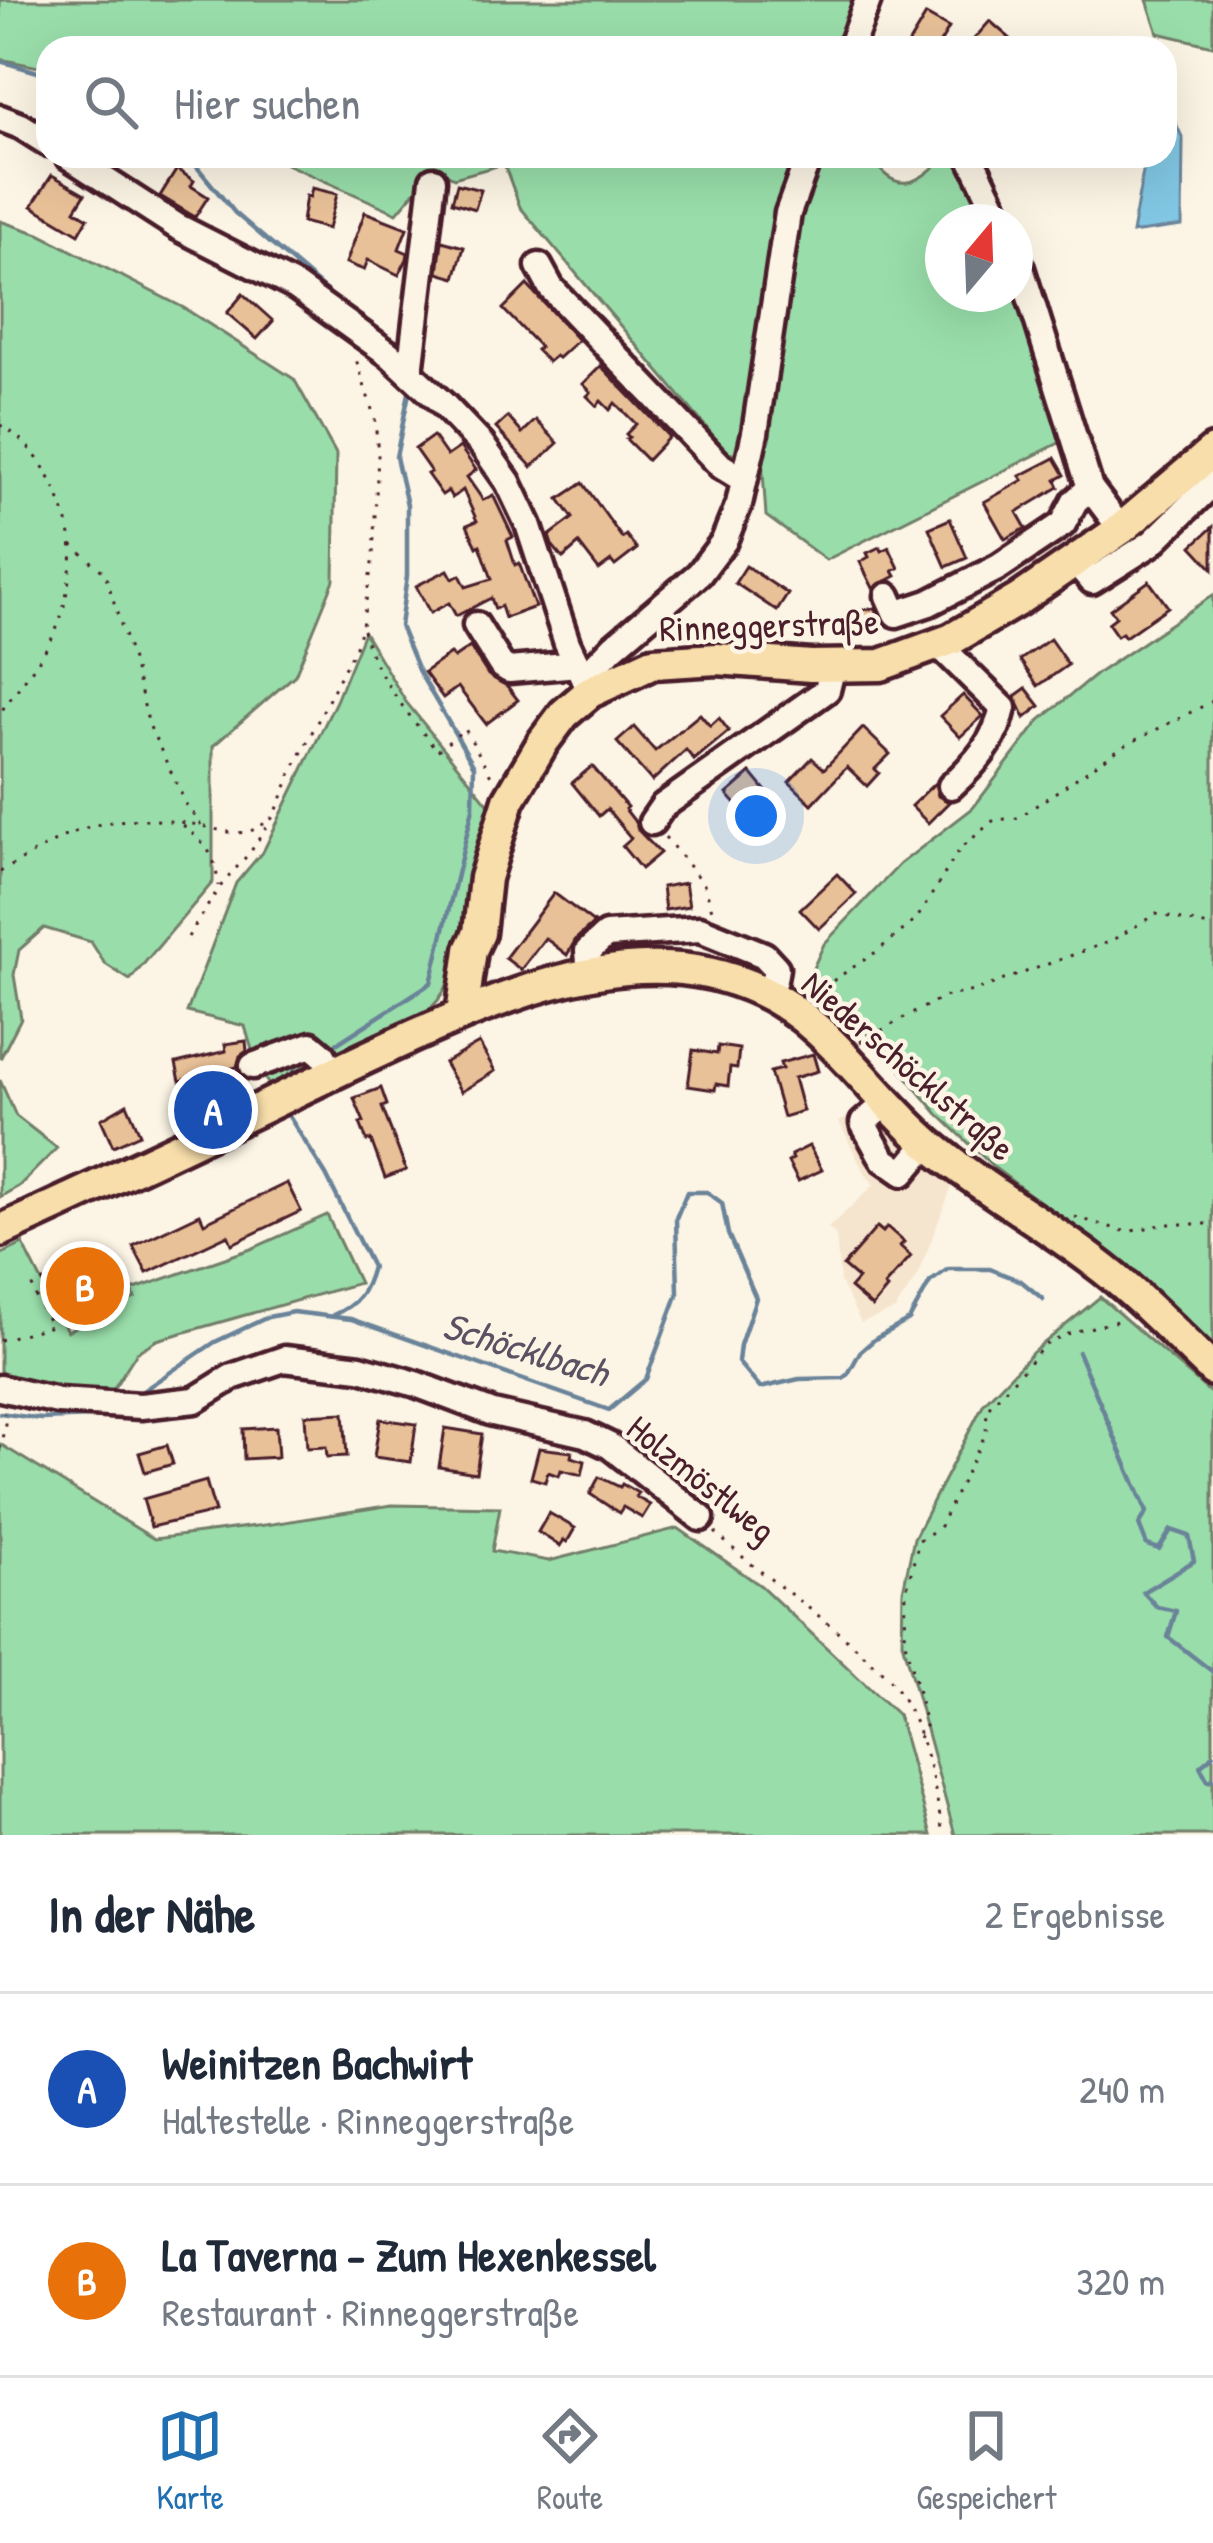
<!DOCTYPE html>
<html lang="de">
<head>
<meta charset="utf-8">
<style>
  body { margin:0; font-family:"Patrick Hand",sans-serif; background:#f6f6f7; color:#1f2937 }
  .compass { position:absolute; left:925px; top:204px; width:108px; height:108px; border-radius:50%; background:#fff; box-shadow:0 12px 48px #0002; rotate:19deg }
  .you { position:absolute; left:756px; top:816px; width:42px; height:42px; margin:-30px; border:9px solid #fff; border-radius:50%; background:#1a73e8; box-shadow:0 0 0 18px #1a73e833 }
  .badge { display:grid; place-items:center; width:78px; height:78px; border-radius:50%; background:#1f6fb2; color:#fff; font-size:39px; font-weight:700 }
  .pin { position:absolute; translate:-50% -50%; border:6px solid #fff; box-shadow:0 3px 12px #0006 }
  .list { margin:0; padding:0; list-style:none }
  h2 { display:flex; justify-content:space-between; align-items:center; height:156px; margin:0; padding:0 48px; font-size:51px }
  h2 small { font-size:39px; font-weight:400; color:#747a83 }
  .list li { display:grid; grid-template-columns:78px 1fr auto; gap:36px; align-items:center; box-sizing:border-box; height:192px; padding:0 48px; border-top:3px solid #e0e1e3 }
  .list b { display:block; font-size:45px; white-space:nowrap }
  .list p { margin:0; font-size:39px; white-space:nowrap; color:#747a83 }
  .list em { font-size:39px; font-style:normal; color:#747a83 }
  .icon { flex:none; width:66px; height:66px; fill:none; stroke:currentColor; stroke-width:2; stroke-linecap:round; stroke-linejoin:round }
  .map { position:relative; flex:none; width:1213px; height:1835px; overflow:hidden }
  .search { position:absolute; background:#fff; box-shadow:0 12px 48px #0002; left:36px; right:36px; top:36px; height:132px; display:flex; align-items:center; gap:30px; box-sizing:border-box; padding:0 42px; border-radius:36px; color:#747a83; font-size:45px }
  .sheet { height:540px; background:#fff }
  nav { display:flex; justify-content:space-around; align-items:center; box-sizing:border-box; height:168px; border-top:3px solid #e0e1e3; background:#fff; font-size:33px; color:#747a83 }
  nav a { display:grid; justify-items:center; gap:6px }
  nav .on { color:#1f6fb2 }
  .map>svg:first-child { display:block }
  .built { fill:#f6e5ce }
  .green { fill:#99deaa; stroke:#727e6a; stroke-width:3 }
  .water { fill:#81c6e2; stroke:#6b8399; stroke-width:3 }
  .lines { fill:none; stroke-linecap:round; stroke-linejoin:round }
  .stream { stroke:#6b8399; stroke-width:4.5 }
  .building { fill:#e8c198; stroke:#4a1f2b; stroke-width:3 }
  .minor-casing { stroke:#4a1f2b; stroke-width:33 }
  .major-casing { stroke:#4a1f2b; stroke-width:39 }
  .path { stroke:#4a1f2b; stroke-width:3; stroke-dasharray:3 9; stroke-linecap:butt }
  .minor { stroke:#fcf5e5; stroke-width:24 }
  .major { stroke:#f8deab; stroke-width:30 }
  .labels { text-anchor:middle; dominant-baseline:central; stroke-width:9; stroke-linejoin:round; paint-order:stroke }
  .street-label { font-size:36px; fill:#4a1f2b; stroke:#fcf5e5 }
  .water-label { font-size:39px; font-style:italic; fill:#5a5162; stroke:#fcf5e5 }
</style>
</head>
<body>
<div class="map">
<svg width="1213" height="1835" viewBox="0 0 1213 1835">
  <rect width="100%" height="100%" fill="#fcf5e5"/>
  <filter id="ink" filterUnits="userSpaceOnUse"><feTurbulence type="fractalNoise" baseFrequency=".00833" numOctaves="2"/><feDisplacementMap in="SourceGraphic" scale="24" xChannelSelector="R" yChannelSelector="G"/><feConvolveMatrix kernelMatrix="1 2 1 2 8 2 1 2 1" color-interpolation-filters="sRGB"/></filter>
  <g filter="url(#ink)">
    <path class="built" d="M 869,1107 L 922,1159 L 953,1184 L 917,1277 L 895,1310 L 861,1323 L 840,1282 L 836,1235 L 828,1228 L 874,1185 L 863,1170 L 839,1122 Z"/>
    <g class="green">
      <path d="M 0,0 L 862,0 L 844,48 L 48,48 L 48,69 L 0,59 Z"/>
      <path d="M 1147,0 L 1213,0 L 1213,46 L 1158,33 Z"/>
      <path d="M 268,156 L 801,156 L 744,455 L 727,452 L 520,207 L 504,164 L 454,178 L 435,168 L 397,213 Z"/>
      <path d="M 814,156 L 871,156 C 893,195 918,187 944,156 L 965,156 L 998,222 L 943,222 L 943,294 L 1015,294 L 1015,269 L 1069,432 L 1059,443 L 826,560 L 766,516 L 762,458 L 756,456 L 790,223 Z"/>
      <path d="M 0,221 L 39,234 L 184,308 L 294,379 L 336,454 L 334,580 L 295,675 L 213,746 L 213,882 L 130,980 L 105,964 L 91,942 L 44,928 L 19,950 L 14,975 L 21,1018 L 0,1059 Z"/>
      <path d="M 1213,595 L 1213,1345 L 1100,1247 L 996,1169 L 937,1113 L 887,1053 L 809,977 L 824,944 L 900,864 L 973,808 L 1040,720 L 1098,673 Z"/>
      <path d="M 364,632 L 406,702 L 491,807 C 482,835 473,862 467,890 C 459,930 462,978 431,1008 L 272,1088 C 257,1072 251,1047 245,1026 L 187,1012 L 236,883 L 264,850 L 336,701 Z"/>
      <path d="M 0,1080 L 16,1116 L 57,1148 L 19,1186 L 0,1197 Z"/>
      <path d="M 327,1215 L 359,1283 L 157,1340 L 137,1352 L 110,1394 L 22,1388 L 0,1371 L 0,1255 L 23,1244 L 67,1331 L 135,1298 L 132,1290 L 251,1249 Z"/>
      <path d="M 1100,1297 L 1213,1395 L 1213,1835 L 955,1835 L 902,1642 L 903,1591 L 914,1538 L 984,1403 L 1033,1352 Z"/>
      <path d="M 0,1444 L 154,1539 L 272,1524 L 392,1505 L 500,1507 L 492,1551 L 549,1561 L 678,1528 L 761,1586 L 898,1715 L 931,1835 L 0,1835 Z"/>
    </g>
    <path class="water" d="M 1169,108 L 1183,139 L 1182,226 L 1132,233 L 1144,166 L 1148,156 L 1165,156 L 1165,117 Z"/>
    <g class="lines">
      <g class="stream">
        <path d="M 0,61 L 48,75"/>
        <path d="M 188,156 L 235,213 L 352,313"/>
        <path d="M 333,1046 L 431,983 L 473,808 L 474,766 L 418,670 L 400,626 L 407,576 L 407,505 L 396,457 L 410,388"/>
        <path d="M 293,1072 L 294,1066 L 306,1059"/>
        <path d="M 285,1110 L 326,1175 L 372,1267 C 365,1292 358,1304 333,1315"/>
        <path d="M 1078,1352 L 1147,1512 L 1139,1525 L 1147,1545 L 1159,1549 L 1171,1530 L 1189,1536 L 1194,1561 L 1143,1592 L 1157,1607 L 1176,1611 L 1168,1637 L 1213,1672"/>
        <path d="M 138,1394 L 215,1342 L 268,1317 L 293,1312 L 351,1319 L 609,1410 L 646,1379 L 678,1293 L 676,1218 L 687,1192 L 707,1192 L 722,1203 L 728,1234 L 756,1298 L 740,1345 L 738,1362 L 760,1388 L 799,1379 L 843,1378 L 848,1374 L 860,1352 L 875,1339 L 909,1320 L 930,1282 L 948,1269 L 990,1269 L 1021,1281 L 1043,1299"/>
        <path d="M 0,1413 L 41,1419 L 117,1416"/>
        <path d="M 1213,1755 L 1200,1766 L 1208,1781 L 1213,1779"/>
      </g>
    </g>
    <g class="building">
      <path d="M 926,15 L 949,28 L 937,48 L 906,48 Z"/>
      <path d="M 990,21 L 1021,48 L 966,48 Z"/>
      <path d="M 177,169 L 194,181 L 191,186 L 208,197 L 195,217 L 160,196 Z"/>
      <path d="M 52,175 L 85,194 L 75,210 L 88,218 L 79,234 L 32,206 Z"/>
      <path d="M 457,184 L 481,190 L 475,209 L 452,202 Z"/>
      <path d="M 312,188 L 337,194 L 328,229 L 302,222 L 306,196 L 310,197 Z"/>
      <path d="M 365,212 L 407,228 L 399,249 L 408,253 L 407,259 L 399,275 L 368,260 L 364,270 L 346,263 Z"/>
      <path d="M 442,241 L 464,247 L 455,278 L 438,273 Z"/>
      <path d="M 527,285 L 578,340 L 558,358 L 555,356 L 548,362 L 536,350 L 540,347 L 503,309 Z"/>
      <path d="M 243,294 L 273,321 L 257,339 L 227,313 Z"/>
      <path d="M 601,366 L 669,437 L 647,460 L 626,439 L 629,437 L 626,434 L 636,424 L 615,403 L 610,410 L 601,401 L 597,406 L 587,396 L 591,392 L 583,384 Z"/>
      <path d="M 508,417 L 522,433 L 536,420 L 558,443 L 532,467 L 496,428 Z"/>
      <path d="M 433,436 L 447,456 L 460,447 L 476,470 L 467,477 L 483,500 L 493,495 L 513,537 L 507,540 L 515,565 L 519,563 L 535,607 L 505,618 L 501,606 L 495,609 L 491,598 L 456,616 L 449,603 L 430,613 L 416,586 L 448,570 L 453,579 L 460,575 L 466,587 L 492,579 L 480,545 L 477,547 L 467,525 L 477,521 L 463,490 L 452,498 L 448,491 L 442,495 L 427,474 L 431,472 L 415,449 Z"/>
      <path d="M 1055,458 L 1065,475 L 1056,480 L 1059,487 L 1017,512 L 1026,528 L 1005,539 L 984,502 L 1023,480 L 1020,476 Z"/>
      <path d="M 583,483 L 622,538 L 626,535 L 637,549 L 615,566 L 611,561 L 599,570 L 579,544 L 563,558 L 552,545 L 549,536 L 573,518 L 559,499 Z"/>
      <path d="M 950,519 L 967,558 L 946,567 L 929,528 Z"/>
      <path d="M 1213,527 L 1213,569 L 1192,546 Z"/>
      <path d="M 880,547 L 882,551 L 889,547 L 899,568 L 893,571 L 896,576 L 873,588 L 860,562 L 869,557 L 867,553 Z"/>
      <path d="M 746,566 L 788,594 L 777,611 L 735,583 Z"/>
      <path d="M 1149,581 L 1168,607 L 1125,637 L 1122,633 L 1117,636 L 1108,623 L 1116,617 L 1110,609 Z"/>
      <path d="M 875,608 L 879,627 L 859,630 L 856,611 Z"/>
      <path d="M 1050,639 L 1068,665 L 1038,686 L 1020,660 Z"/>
      <path d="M 470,647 L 488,675 L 507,686 L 518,700 L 486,724 L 458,687 L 443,698 L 424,672 L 450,654 L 454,658 Z"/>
      <path d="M 1026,688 L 1040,706 L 1025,718 L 1015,696 Z"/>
      <path d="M 963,695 L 983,716 L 960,737 L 940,716 Z"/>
      <path d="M 700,714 L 710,726 L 719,718 L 729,731 L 694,760 L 686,750 L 652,781 L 617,742 L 634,727 L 655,751 Z"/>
      <path d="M 863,728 L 890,754 L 875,769 L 879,773 L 867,786 L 847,767 L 812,804 L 789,782 L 812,758 L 824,769 Z"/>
      <path d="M 592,766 L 627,807 L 625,809 L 636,823 L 638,830 L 660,853 L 641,869 L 622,846 L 631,838 L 607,809 L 599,816 L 572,783 Z"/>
      <path d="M 751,773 L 771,797 L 765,802 L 771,809 L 759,819 L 749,807 L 743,812 L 727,794 Z"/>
      <path d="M 935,783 L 938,796 L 949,802 L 928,823 L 911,806 Z"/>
      <path d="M 837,874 L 856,894 L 819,929 L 800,909 Z"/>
      <path d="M 685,883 L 689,906 L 665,910 L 662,887 Z"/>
      <path d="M 554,893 L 594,923 L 576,939 L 567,955 L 545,938 L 521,970 L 505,958 Z"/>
      <path d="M 246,1041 L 247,1051 L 240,1056 L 237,1067 L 180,1081 L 176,1063 L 226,1051 L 225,1044 Z"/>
      <path d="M 479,1043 L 495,1071 L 461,1092 L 444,1063 Z"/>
      <path d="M 718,1046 L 739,1049 L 737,1068 L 730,1067 L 728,1086 L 716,1084 L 715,1090 L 688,1086 L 693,1050 L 717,1054 Z"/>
      <path d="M 813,1054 L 818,1071 L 794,1078 L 803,1111 L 783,1117 L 770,1072 L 782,1069 L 780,1063 Z"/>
      <path d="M 381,1088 L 387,1105 L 382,1107 L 406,1170 L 385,1178 L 371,1140 L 367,1141 L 360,1123 L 364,1122 L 354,1098 Z"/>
      <path d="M 127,1104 L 140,1134 L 113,1146 L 101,1119 Z"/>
      <path d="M 809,1146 L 822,1170 L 798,1181 L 788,1162 L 793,1159 L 791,1155 Z"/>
      <path d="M 287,1183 L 301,1211 L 232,1244 L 228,1235 L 147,1273 L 133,1246 L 200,1214 L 204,1223 Z"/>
      <path d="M 877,1227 L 883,1232 L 887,1227 L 904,1242 L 900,1246 L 911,1256 L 884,1286 L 887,1289 L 872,1307 L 850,1288 L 858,1279 L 843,1266 Z"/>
      <path d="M 103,1258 L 115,1283 L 104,1289 L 110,1302 L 88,1312 L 82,1300 L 71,1306 L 58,1279 Z"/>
      <path d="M 344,1413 L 347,1456 L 327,1457 L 326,1447 L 307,1448 L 305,1415 Z"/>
      <path d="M 380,1419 L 416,1424 L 411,1462 L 374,1457 Z"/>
      <path d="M 276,1427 L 278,1457 L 244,1459 L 243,1429 Z"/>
      <path d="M 445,1428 L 482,1434 L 476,1473 L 439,1467 Z"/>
      <path d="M 167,1445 L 173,1464 L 145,1472 L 139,1453 Z"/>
      <path d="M 539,1448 L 572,1452 L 571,1457 L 585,1461 L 582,1475 L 561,1470 L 559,1476 L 548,1472 L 545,1482 L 531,1478 Z"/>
      <path d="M 599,1477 L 620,1487 L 622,1484 L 638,1493 L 636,1497 L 650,1505 L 642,1518 L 623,1507 L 619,1513 L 590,1494 Z"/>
      <path d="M 206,1481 L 215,1512 L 151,1527 L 143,1499 Z"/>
      <path d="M 549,1513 L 575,1528 L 567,1542 L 564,1540 L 560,1546 L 538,1532 Z"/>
    </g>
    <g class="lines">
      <defs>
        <g id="minor">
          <path d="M 850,48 L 868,0"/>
          <path d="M 0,118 L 21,126 L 48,143"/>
          <path d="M 68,156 L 178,227 L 296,287 L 389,354 L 442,403 L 482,445 L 508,482 L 528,524 L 567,643 L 590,692"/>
          <path d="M 970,156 L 1002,222"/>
          <path d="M 1015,249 L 1090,488 L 1121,529"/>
          <path d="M 539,266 L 551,288 L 721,466 L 744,480"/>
          <path d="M 410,372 L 433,180"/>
          <path d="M 1075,561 L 1092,581 L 1152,543 L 1213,483"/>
          <path d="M 888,596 L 896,614 L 929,603 L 999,567 L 1063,524 L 1075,501 L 1090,488"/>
          <path d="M 476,625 L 501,665 L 509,670 L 578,664"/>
          <path d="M 938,644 L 1003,708 C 996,741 975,764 951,786"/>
          <path d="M 584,677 L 613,647 L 699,574 L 724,541 L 739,504 L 755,433 L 788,213 L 809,156"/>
          <path d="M 652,822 L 663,806 L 827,690 L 833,666"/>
          <path d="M 590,973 L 588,951 L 606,935 L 700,929 L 764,955 L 776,968 L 774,980 L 762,991"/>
          <path d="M 253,1066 L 311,1045 L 323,1055 L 333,1073"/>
          <path d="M 886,1103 L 863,1123 L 883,1159 L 903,1173 L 928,1143"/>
          <path d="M 0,1388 L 58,1401 L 141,1406 L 195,1400 L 232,1377 L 284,1359 L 360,1368 L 416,1384 L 493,1413 L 585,1434 L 610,1446 L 701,1518"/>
        </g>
        <g id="major">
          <path d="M 462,1014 L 471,950 L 479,933 L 485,878 L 509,800 L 543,742 L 564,714 L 590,692 L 653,663 L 717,659 L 811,666 L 881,665 L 952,639 L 1018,600 L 1121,529 L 1213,451"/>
          <path d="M 0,1231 C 83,1193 165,1155 247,1115 C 307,1086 367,1056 429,1029 C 532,984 652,939 761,991 C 828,1022 873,1097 929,1144 C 980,1187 1039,1220 1092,1260 C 1136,1292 1174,1333 1213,1370"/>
        </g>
      </defs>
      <use href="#minor" class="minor-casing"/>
      <use href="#major" class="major-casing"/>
      <g class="path">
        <path d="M 0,425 C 39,445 65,499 71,542 C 74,557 66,602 61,617 C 50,651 21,683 0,713"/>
        <path d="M 72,545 L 105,573 L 135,670 L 149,725 L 186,804 L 201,825"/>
        <path d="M 363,630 C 372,672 411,717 437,751 L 465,729 L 493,779"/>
        <path d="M 183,825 C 207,846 216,854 218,886"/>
        <path d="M 665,837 L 705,886 L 713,913"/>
        <path d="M 0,872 C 47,847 73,824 128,820 C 145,818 187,822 203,826 C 230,833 249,840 271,817"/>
        <path d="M 188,937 L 219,888 L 251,851 L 276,812 L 293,770 L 354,649 L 362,626 L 373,557 L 378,455 L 375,419 L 355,356"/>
        <path d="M 813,994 L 876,952 L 916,920 L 960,849 L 994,820 L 1018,818 L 1122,747 L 1213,701"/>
        <path d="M 860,1042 L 943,997 L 974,991 L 1111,941 L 1156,914 L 1213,927"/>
        <path d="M 1075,1217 L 1127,1232 L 1166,1224 L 1213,1224"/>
        <path d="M 0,1340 L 51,1326 L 31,1288 L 78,1262"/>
        <path d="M 0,1449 L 5,1424 L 4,1413"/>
        <path d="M 715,1532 C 762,1578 820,1611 867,1658 C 875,1666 886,1675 893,1684 C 924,1726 935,1785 943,1835"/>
        <path d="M 919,1738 L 926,1724 L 905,1642 L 906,1593 L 919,1540 L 939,1528 L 986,1433 L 987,1409 L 1045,1345 L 1073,1332 L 1125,1319"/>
      </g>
      <use href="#minor" class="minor"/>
      <use href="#major" class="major"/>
    </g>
  </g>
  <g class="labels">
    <g class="street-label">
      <text transform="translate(769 624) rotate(-2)">Rinneggerstraße</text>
      <text transform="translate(909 1065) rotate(41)">Niederschöcklstraße</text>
      <text transform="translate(702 1478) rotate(39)">Holzmöstlweg</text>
    </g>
    <g class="water-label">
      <text transform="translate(526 1348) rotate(17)">Schöcklbach</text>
    </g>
  </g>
</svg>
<svg class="compass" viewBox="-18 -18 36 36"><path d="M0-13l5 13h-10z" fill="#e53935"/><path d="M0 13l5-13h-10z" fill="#747a83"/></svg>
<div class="you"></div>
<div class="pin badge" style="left:213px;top:1110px;background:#1a4fb4">A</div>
<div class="pin badge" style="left:85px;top:1286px;background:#e8710a">B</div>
<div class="search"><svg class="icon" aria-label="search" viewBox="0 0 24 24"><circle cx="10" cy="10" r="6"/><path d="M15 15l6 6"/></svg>Hier suchen</div>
</div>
<section class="sheet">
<h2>In der Nähe<small>2 Ergebnisse</small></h2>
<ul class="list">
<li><span class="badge" style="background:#1a4fb4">A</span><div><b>Weinitzen Bachwirt</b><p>Haltestelle · Rinneggerstraße</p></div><em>240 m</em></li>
<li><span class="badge" style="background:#e8710a">B</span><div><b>La Taverna - Zum Hexenkessel</b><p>Restaurant · Rinneggerstraße</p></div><em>320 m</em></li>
</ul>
</section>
<nav>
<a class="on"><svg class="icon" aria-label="map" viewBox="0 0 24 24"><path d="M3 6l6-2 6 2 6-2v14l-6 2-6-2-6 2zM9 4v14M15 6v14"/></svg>Karte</a>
<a><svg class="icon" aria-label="directions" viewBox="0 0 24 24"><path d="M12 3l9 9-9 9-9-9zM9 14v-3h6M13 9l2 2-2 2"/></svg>Route</a>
<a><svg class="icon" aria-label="saved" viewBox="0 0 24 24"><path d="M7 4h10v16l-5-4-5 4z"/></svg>Gespeichert</a>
</nav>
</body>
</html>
